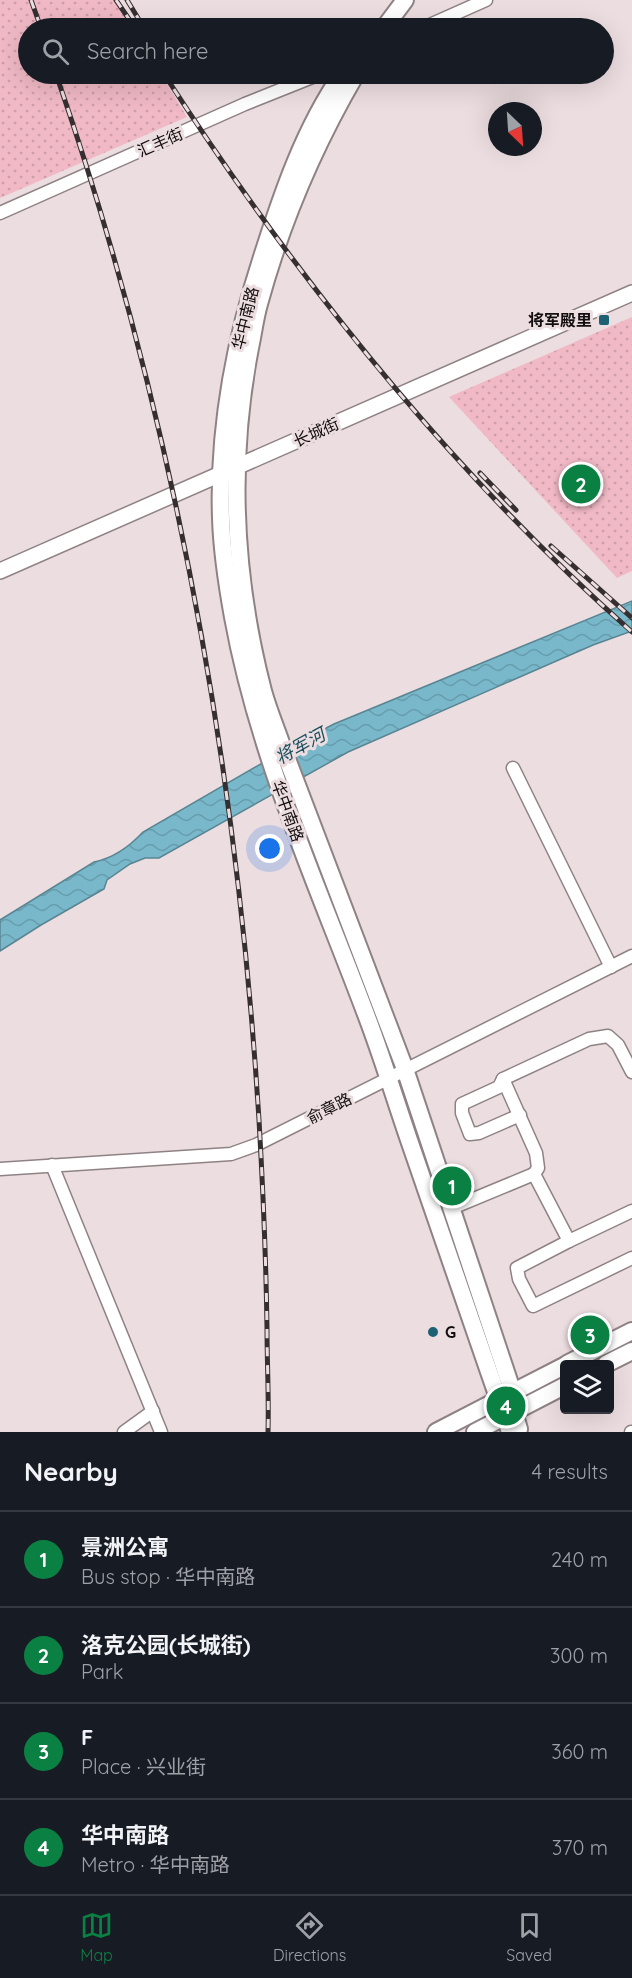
<!DOCTYPE html>
<html lang="en">
<head>
<meta charset="utf-8">
<style>
  body { margin:0; font-family:Quicksand,"Noto Sans SC",sans-serif; background:#20242c; color:#f1f3f6 }
  .controls { position:absolute; right:18px; bottom:18px; display:grid; overflow:hidden; border-radius:6px; box-shadow:0 6px 24px #0002 }
  .controls button { width:54px; height:54px; display:grid; place-items:center; padding:0; border:0; border-bottom:2px solid #363941; background:#171b24; color:#f1f3f6; font:30px sans-serif }
  .compass { position:absolute; left:488px; top:102px; width:54px; height:54px; border-radius:50%; background:#171b24; box-shadow:0 6px 24px #0002; rotate:155deg }
  .you { position:absolute; left:270px; top:849px; width:21px; height:21px; margin:-15px; border:4px solid #fff; border-radius:50%; background:#1a73e8; box-shadow:0 0 0 9px #1a73e833 }
  .badge { display:grid; place-items:center; width:39px; height:39px; border-radius:50%; background:#0b8043; color:#fff; font-size:20px; font-weight:700 }
  .pin { position:absolute; translate:-50% -50%; border:3px solid #fff; box-shadow:0 2px 6px #0006 }
  .list { margin:0; padding:0; list-style:none }
  h2 { display:flex; justify-content:space-between; align-items:center; height:78px; margin:0; padding:0 24px; font-size:26px }
  h2 small { font-size:20px; font-weight:400; color:#9ea1a6 }
  .list li { display:grid; grid-template-columns:39px 1fr auto; gap:18px; align-items:center; box-sizing:border-box; height:96px; padding:0 24px; border-top:2px solid #363941 }
  .list b { display:block; font-size:22px; white-space:nowrap }
  .list p { margin:0; font-size:20px; white-space:nowrap; color:#9ea1a6 }
  .list em { font-size:20px; font-style:normal; color:#9ea1a6 }
  .icon { flex:none; width:33px; height:33px; fill:none; stroke:currentColor; stroke-width:2; stroke-linecap:round; stroke-linejoin:round }
  .map { position:relative; flex:none; width:632px; height:1432px; overflow:hidden }
  .search { position:absolute; background:#171b24; box-shadow:0 6px 24px #0002; left:18px; right:18px; top:18px; height:66px; display:flex; align-items:center; gap:15px; box-sizing:border-box; padding:0 21px; border-radius:33px; color:#9ea1a6; font-size:22px }
  .sheet { height:462px; background:#171b24 }
  nav { display:flex; justify-content:space-around; align-items:center; box-sizing:border-box; height:84px; border-top:2px solid #363941; background:#171b24; font-size:16px; color:#9ea1a6 }
  nav a { display:grid; justify-items:center; gap:3px }
  nav .on { color:#0b8043 }
  .map>svg:first-child { display:block }
  .green { fill:url(#green-dots) }
  .water { fill:url(#water-waves); stroke:#598592; stroke-width:1.5 }
  .lines { fill:none; stroke-linecap:round; stroke-linejoin:round }
  .minor-casing { stroke:#8f8284; stroke-width:15 }
  .tertiary-casing { stroke:#8f8284; stroke-width:18 }
  .secondary-casing { stroke:#8f8284; stroke-width:20 }
  .minor { stroke:#fff; stroke-width:12 }
  .tertiary { stroke:#fff; stroke-width:15 }
  .secondary { stroke:#fff; stroke-width:16 }
  .rail-casing { stroke:#362f31; stroke-width:5 }
  .rail { stroke:#ecdde0; stroke-width:3; stroke-dasharray:9; stroke-linecap:butt }
  .poi-dot { fill:#1d6273; stroke:#ecdde0; stroke-width:2 }
  .labels { text-anchor:middle; dominant-baseline:central; stroke-width:6; stroke-linejoin:round; paint-order:stroke }
  .street-label { font-size:16px; fill:#120d0e; stroke:#ecdde0 }
  .poi-label { font-size:16px; font-weight:bold; fill:#120d0e; stroke:#ecdde0; text-anchor:end }
  .water-label { font-size:18px; font-style:italic; fill:#194f5d; stroke:#ecdde0 }
</style>
</head>
<body>
<div class="map">
<svg width="632" height="1432" viewBox="0 0 632 1432">
  <defs>
    <pattern id="green-dots" width="8" height="8" patternUnits="userSpaceOnUse" patternTransform="scale(1.5)"><rect width="8" height="8" fill="#f0b9c5"/><path d="M2 2h.1M6 6h.1" fill="none" stroke="#cd9ea8" stroke-width="1.8" stroke-linecap="round"/></pattern>
    <pattern id="water-waves" width="16" height="10" patternUnits="userSpaceOnUse" patternTransform="scale(1.5)"><rect width="16" height="10" fill="#78b8ca"/><path d="M0 5q4-4 8 0t8 0" fill="none" stroke="#679dac"/></pattern>
  </defs>
  <rect width="100%" height="100%" fill="#ecdde0"/>
  <g class="green">
    <path d="M 0,0 L 117,0 L 134,28 L 28,28 L 28,74 L 161,74 L 187,117 L 0,198 Z"/>
    <path d="M 632,317 L 632,571 L 617,578 L 449,397 Z"/>
  </g>
  <path class="water" d="M 632,601 L 632,631 L 593,645 L 348,752 L 159,858 L 145,858 L 130,864 L 107,880 L 104,889 L 41,925 L 0,951 L 0,920 L 94,862 C 114,858 130,846 143,832 L 297,743 L 334,724 Z"/>
  <g class="lines">
    <defs>
      <g id="minor">
        <path d="M 423,28 L 486,0"/>
        <path d="M 0,213 L 245,104 L 320,74"/>
        <path d="M 513,768 L 611,967"/>
        <path d="M 632,1072 L 618,1045 L 608,1036 L 589,1039 L 503,1079 L 536,1153 L 538,1168 L 534,1174 L 569,1241 L 632,1211"/>
        <path d="M 503,1079 L 499,1087 L 462,1104 L 462,1113 L 470,1134 L 479,1133 L 520,1115"/>
        <path d="M 52,1165 L 161,1432"/>
        <path d="M 0,1169 L 231,1154 L 256,1145 L 632,956"/>
        <path d="M 452,1208 L 534,1174"/>
        <path d="M 569,1241 L 517,1268 L 519,1279 L 533,1306 L 632,1258"/>
        <path d="M 124,1432 L 153,1411"/>
        <path d="M 631,1432 L 632,1432"/>
      </g>
      <path id="tertiary" d="M 0,571 L 632,293"/>
      <g id="secondary">
        <path d="M 384,28 L 405,0"/>
        <path d="M 342,74 C 304,129 282,194 262,257 C 235,340 218,430 221,518 C 222,552 227,584 233,617 C 259,760 320,890 370,1025 C 384,1063 396,1102 409,1140 C 443,1238 476,1335 510,1432"/>
        <path d="M 356,74 C 314,146 281,223 259,304 C 255,318 253,334 250,348 C 228,462 234,579 263,691 C 268,709 275,726 281,743 L 405,1069 L 513,1393 L 514,1412 L 519,1429"/>
        <path d="M 567,1364 L 632,1331"/>
        <path d="M 606,1364 L 632,1351"/>
        <path d="M 436,1432 L 564,1366"/>
        <path d="M 475,1432 L 564,1386"/>
      </g>
    </defs>
    <use href="#minor" class="minor-casing"/>
    <use href="#tertiary" class="tertiary-casing"/>
    <use href="#secondary" class="secondary-casing"/>
    <use href="#minor" class="minor"/>
    <use href="#tertiary" class="tertiary"/>
    <use href="#secondary" class="secondary"/>
    <defs>
      <g id="rail">
        <path d="M 31,0 L 41,28"/>
        <path d="M 116,0 L 135,28"/>
        <path d="M 127,0 L 144,28"/>
        <path d="M 56,74 C 172,410 237,765 259,1120 C 263,1189 266,1258 267,1328 C 267,1363 269,1397 268,1432"/>
        <path d="M 164,74 C 296,278 449,470 632,632"/>
        <path d="M 480,473 L 516,510"/>
        <path d="M 551,546 L 632,618"/>
      </g>
    </defs>
    <use href="#rail" class="rail-casing"/>
    <use href="#rail" class="rail"/>
  </g>
  <g class="poi-dot">
    <rect x="598" y="314" width="12" height="12" rx="3"/>
    <circle cx="433" cy="1332" r="6"/>
  </g>
  <g class="labels">
    <g class="street-label">
      <text transform="translate(160 142) rotate(-24)">汇丰街</text>
      <text transform="translate(245 318) rotate(-76)">华中南路</text>
      <text transform="translate(316 432) rotate(-24)">长城街</text>
      <text transform="translate(288 811) rotate(70)">华中南路</text>
      <text transform="translate(329 1108) rotate(-27)">俞章路</text>
    </g>
    <g class="poi-label">
      <text x="592" y="320">将军殿里</text>
      <text x="445" y="1332" text-anchor="start">G</text>
    </g>
    <g class="water-label">
      <text transform="translate(300 746) rotate(-29)">将军河</text>
    </g>
  </g>
</svg>
<div class="controls">
<button><svg class="icon" aria-label="layers" viewBox="0 0 24 24"><path d="M12 4l9 5-9 5-9-5zM3 14l9 5 9-5"/></svg></button>
</div>
<svg class="compass" viewBox="-18 -18 36 36"><path d="M0-13l5 13h-10z" fill="#e53935"/><path d="M0 13l5-13h-10z" fill="#9ea1a6"/></svg>
<div class="you"></div>
<div class="pin badge" style="left:452px;top:1186px">1</div>
<div class="pin badge" style="left:581px;top:484px">2</div>
<div class="pin badge" style="left:590px;top:1335px">3</div>
<div class="pin badge" style="left:506px;top:1406px">4</div>
<div class="search"><svg class="icon" aria-label="search" viewBox="0 0 24 24"><circle cx="10" cy="10" r="6"/><path d="M15 15l6 6"/></svg>Search here</div>
</div>
<section class="sheet">
<h2>Nearby<small>4 results</small></h2>
<ul class="list">
<li><span class="badge">1</span><div><b>景洲公寓</b><p>Bus stop · 华中南路</p></div><em>240 m</em></li>
<li><span class="badge">2</span><div><b>洛克公园(长城街)</b><p>Park</p></div><em>300 m</em></li>
<li><span class="badge">3</span><div><b>F</b><p>Place · 兴业街</p></div><em>360 m</em></li>
<li><span class="badge">4</span><div><b>华中南路</b><p>Metro · 华中南路</p></div><em>370 m</em></li>
</ul>
</section>
<nav>
<a class="on"><svg class="icon" aria-label="map" viewBox="0 0 24 24"><path d="M3 6l6-2 6 2 6-2v14l-6 2-6-2-6 2zM9 4v14M15 6v14"/></svg>Map</a>
<a><svg class="icon" aria-label="directions" viewBox="0 0 24 24"><path d="M12 3l9 9-9 9-9-9zM9 14v-3h6M13 9l2 2-2 2"/></svg>Directions</a>
<a><svg class="icon" aria-label="saved" viewBox="0 0 24 24"><path d="M7 4h10v16l-5-4-5 4z"/></svg>Saved</a>
</nav>
</body>
</html>
